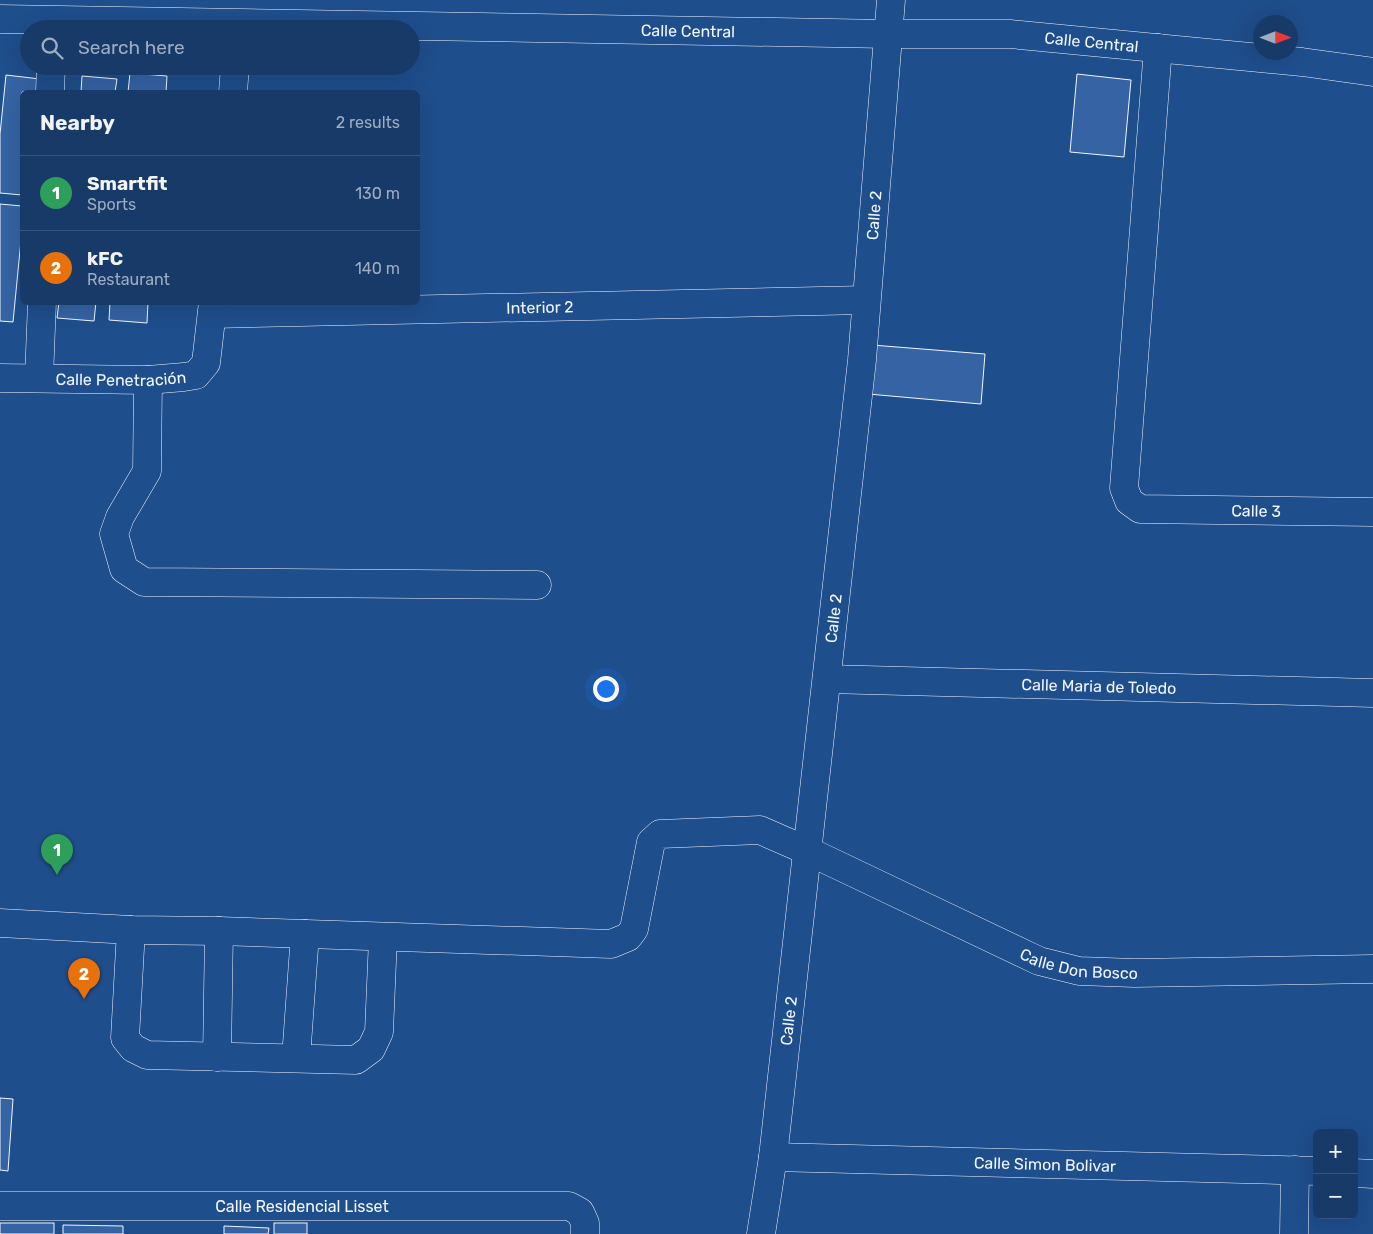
<!DOCTYPE html>
<html lang="en">
<head>
<meta charset="utf-8">
<style>
  body { margin:0; font-family:Rubik,sans-serif; background:#20416f; color:#f1f3f6 }
  .controls { position:absolute; right:15px; bottom:15px; display:grid; overflow:hidden; border-radius:8px; box-shadow:0 5px 20px #0002 }
  .controls button { width:45px; height:45px; display:grid; place-items:center; padding:0; border:0; border-bottom:1px solid #36547d; background:#173a69; color:#f1f3f6; font:25px sans-serif }
  .compass { position:absolute; left:1253px; top:15px; width:45px; height:45px; border-radius:50%; background:#173a69; box-shadow:0 5px 20px #0002; rotate:90deg }
  .you { position:absolute; left:605px; top:688px; width:18px; height:18px; margin:-12px; border:4px solid #fff; border-radius:50%; background:#1a73e8; box-shadow:0 0 0 8px #1a73e833 }
  .badge { display:grid; place-items:center; width:32px; height:32px; border-radius:50%; background:#d6ab8b; color:#fff; font-size:16px; font-weight:700 }
  .pin { position:absolute; translate:-50% -41px; filter:drop-shadow(0 1px 2px #0008) }
  .pin::after { content:''; position:absolute; top:26px; width:18px; height:15px; background:inherit; clip-path:polygon(0 0,100% 0,50% 100%) }
  .list { margin:0; padding:0; list-style:none }
  h2 { display:flex; justify-content:space-between; align-items:center; height:65px; margin:0; padding:0 20px; font-size:21px }
  h2 small { font-size:16px; font-weight:400; color:#9eadc0 }
  .list li { display:grid; grid-template-columns:32px 1fr auto; gap:15px; align-items:center; box-sizing:border-box; height:75px; padding:0 20px; border-top:1px solid #36547d }
  .list b { display:block; font-size:19px; white-space:nowrap }
  .list p { margin:0; font-size:16px; white-space:nowrap; color:#9eadc0 }
  .list em { font-size:16px; font-style:normal; color:#9eadc0 }
  .icon { flex:none; width:28px; height:28px; fill:none; stroke:currentColor; stroke-width:2; stroke-linecap:round; stroke-linejoin:round }
  .map { position:relative; flex:none; width:1373px; height:1234px; overflow:hidden }
  .search { position:absolute; background:#173a69; box-shadow:0 5px 20px #0002; left:20px; top:20px; width:400px; height:55px; display:flex; align-items:center; gap:12px; box-sizing:border-box; padding:0 18px; border-radius:28px; color:#9eadc0; font-size:19px }
  .panel { position:absolute; background:#173a69; box-shadow:0 5px 20px #0002; left:20px; top:90px; width:400px; height:215px; border-radius:8px }
  .map>svg:first-child { display:block }
  .building { fill:#3563a3; stroke:#f2f6ff }
  .lines { fill:none; stroke-linecap:round; stroke-linejoin:round }
  .minor-casing { stroke:#f2f6ff; stroke-width:29 }
  .minor { stroke:#1f4e8c; stroke-width:28 }
  .labels { text-anchor:middle; dominant-baseline:central; stroke-width:4; stroke-linejoin:round; paint-order:stroke }
  .street-label { font-size:16px; fill:#f2f6ff; stroke:#1f4e8c }
</style>
</head>
<body>
<div class="map">
<svg width="1373" height="1234" viewBox="0 0 1373 1234">
  <rect width="100%" height="100%" fill="#1f4e8c"/>
  <g class="building">
    <path d="M 130,73 L 167,76 L 166,92 L 128,92 Z"/>
    <path d="M 1077,74 L 1131,80 L 1124,157 L 1070,152 Z"/>
    <path d="M 6,75 L 40,79 L 38,92 L 22,92 L 22,195 L 0,193 L 0,134 Z"/>
    <path d="M 82,76 L 117,79 L 115,92 L 81,92 Z"/>
    <path d="M 0,204 L 22,206 L 22,230 L 13,322 L 0,321 Z"/>
    <path d="M 59,302 L 96,302 L 94,321 L 57,318 Z"/>
    <path d="M 110,302 L 148,302 L 147,323 L 109,320 Z"/>
    <path d="M 872,345 L 985,354 L 981,404 L 868,394 Z"/>
    <path d="M 0,1098 L 13,1099 L 8,1171 L 0,1170 Z"/>
    <rect x="0" y="1223" width="54" height="11"/>
    <rect x="274" y="1223" width="33" height="11"/>
    <path d="M 63,1225 L 123,1226 L 123,1234 L 63,1234 Z"/>
    <path d="M 224,1226 L 269,1228 L 268,1234 L 224,1234 Z"/>
  </g>
  <g class="lines">
    <defs>
      <g id="minor">
        <path id="s1" d="M 0,19 L 888,34 L 1010,34 L 1302,62 L 1373,72"/>
        <path id="s2" d="M 1158,48 L 1124,488 L 1129,501 L 1140,509 L 1373,512"/>
        <path d="M 50,92 L 51,66"/>
        <path d="M 233,92 L 235,66"/>
        <path id="s3" d="M 212,314 L 866,300"/>
        <path id="s4" d="M 0,378 L 148,380 L 184,377 L 196,375 L 206,363 L 213,302"/>
        <path d="M 39,378 L 42,302"/>
        <path d="M 148,380 L 147,471 L 120,517 L 114,534 L 124,569 L 144,582 L 537,585"/>
        <path id="s5" d="M 827,679 L 1373,693"/>
        <path id="s6" d="M 0,923 L 131,930 L 219,931 L 611,944 L 628,937 L 634,929 L 651,842 L 660,834 L 760,830 L 808,851 L 1039,961 L 1079,971 L 1134,973 L 1373,969"/>
        <path d="M 131,930 L 125,1038 L 133,1048 L 147,1055 L 356,1060 L 371,1049 L 379,1032 L 383,938"/>
        <path d="M 217,1057 L 219,931"/>
        <path d="M 296,1058 L 305,934"/>
        <path id="s7" d="M 773,1157 L 1317,1171"/>
        <path d="M 1354,1173 L 1373,1174"/>
        <path id="s8" d="M 0,1206 L 569,1206 L 580,1212 L 585,1223 L 585,1234"/>
        <path id="s9" d="M 761,1234 L 773,1157 L 862,360 L 891,0"/>
        <path d="M 1294,1234 L 1295,1170"/>
      </g>
    </defs>
    <use href="#minor" class="minor-casing"/>
    <use href="#minor" class="minor"/>
  </g>
  <g class="labels">
    <g class="street-label">
      <text stroke="none"><textPath href="#s1" startOffset="688">Calle Central</textPath></text>
      <text stroke="none"><textPath href="#s1" startOffset="1092">Calle Central</textPath></text>
      <text stroke="none"><textPath href="#s9" startOffset="1025">Calle 2</textPath></text>
      <text stroke="none"><textPath href="#s3" startOffset="328">Interior 2</textPath></text>
      <text stroke="none"><textPath href="#s4" startOffset="121">Calle Penetración</textPath></text>
      <text stroke="none"><textPath href="#s2" startOffset="585">Calle 3</textPath></text>
      <text stroke="none"><textPath href="#s9" startOffset="620">Calle 2</textPath></text>
      <text stroke="none"><textPath href="#s5" startOffset="272">Calle Maria de Toledo</textPath></text>
      <text stroke="none"><textPath href="#s6" startOffset="1189">Calle Don Bosco</textPath></text>
      <text stroke="none"><textPath href="#s9" startOffset="215">Calle 2</textPath></text>
      <text stroke="none"><textPath href="#s7" startOffset="272">Calle Simon Bolivar</textPath></text>
      <text stroke="none"><textPath href="#s8" startOffset="302">Calle Residencial Lisset</textPath></text>
    </g>
  </g>
</svg>
<div class="controls">
<button>+</button>
<button>−</button>
</div>
<svg class="compass" viewBox="-18 -18 36 36"><path d="M0-13l5 13h-10z" fill="#e53935"/><path d="M0 13l5-13h-10z" fill="#9eadc0"/></svg>
<div class="you"></div>
<div class="pin badge" style="left:57px;top:875px;background:#2e9e5b">1</div>
<div class="pin badge" style="left:84px;top:999px;background:#e8710a">2</div>
<div class="search"><svg class="icon" aria-label="search" viewBox="0 0 24 24"><circle cx="10" cy="10" r="6"/><path d="M15 15l6 6"/></svg>Search here</div>
<section class="panel">
<h2>Nearby<small>2 results</small></h2>
<ul class="list">
<li><span class="badge" style="background:#2e9e5b">1</span><div><b>Smartfit</b><p>Sports</p></div><em>130 m</em></li>
<li><span class="badge" style="background:#e8710a">2</span><div><b>kFC</b><p>Restaurant</p></div><em>140 m</em></li>
</ul>
</section>
</div>
</body>
</html>
